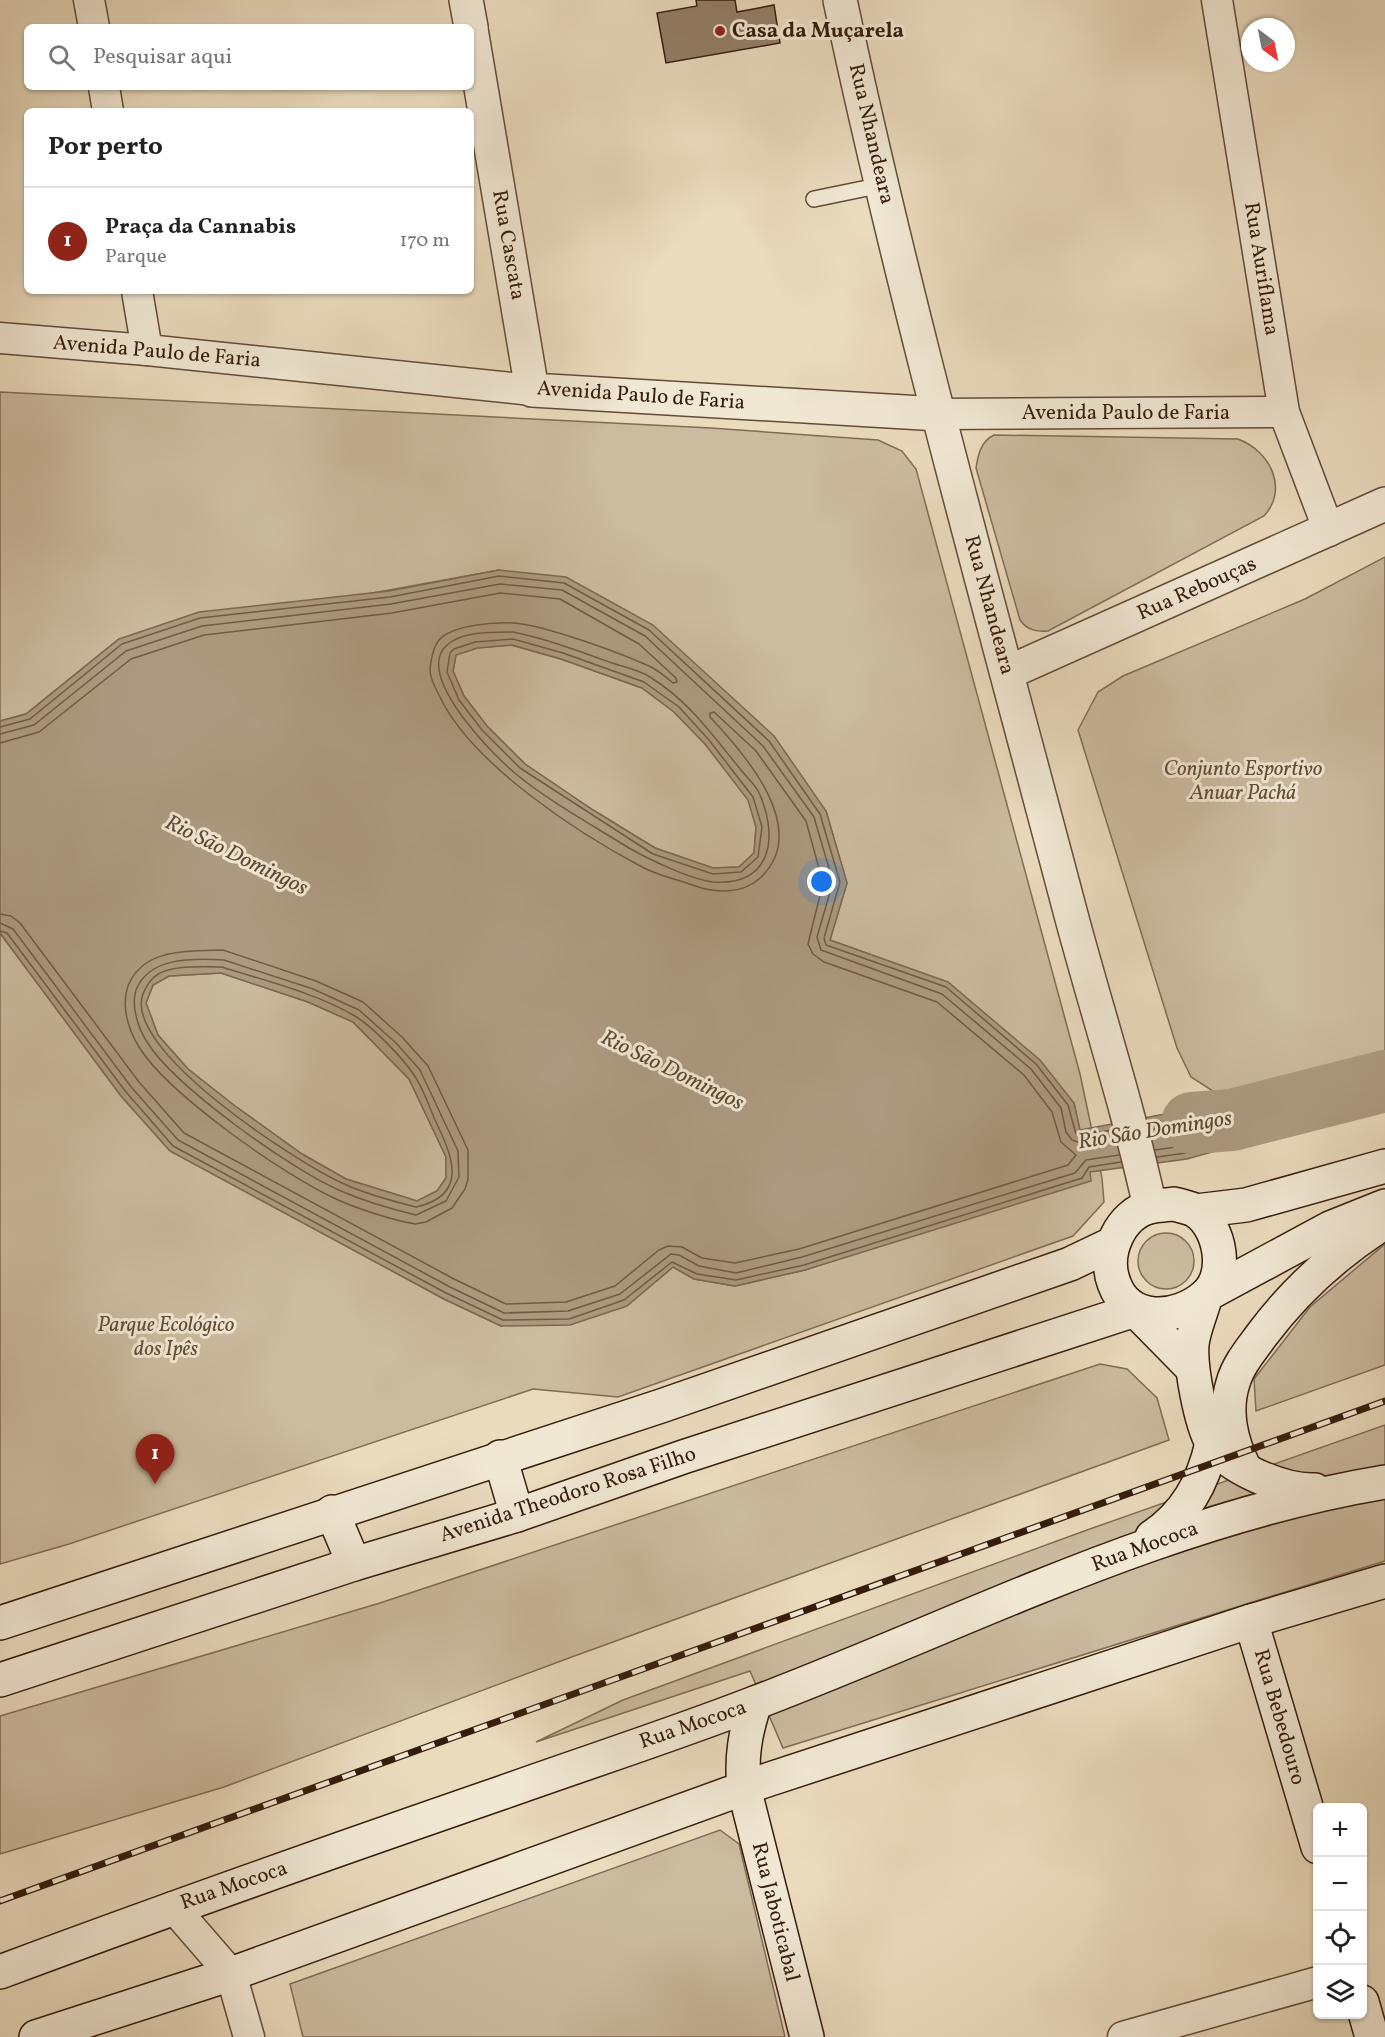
<!DOCTYPE html>
<html lang="pt">
<head>
<meta charset="utf-8">
<style>
  body { margin:0; font-family:Vollkorn,serif; background:#f2f2f2; color:#222 }
  .controls { position:absolute; right:18px; bottom:18px; display:grid; overflow:hidden; border-radius:9px; box-shadow:0 2px 4px #0004 }
  .controls button { width:54px; height:54px; display:grid; place-items:center; padding:0; border:0; border-bottom:2px solid #e0e0e0; background:#fff; color:#222; font:30px sans-serif }
  .compass { position:absolute; left:1241px; top:18px; width:54px; height:54px; border-radius:50%; background:#fff; box-shadow:0 2px 4px #0004; rotate:148deg }
  .you { position:absolute; left:822px; top:882px; width:21px; height:21px; margin:-15px; border:4px solid #fff; border-radius:50%; background:#1a73e8; box-shadow:0 0 0 9px #1a73e833 }
  .badge { display:grid; place-items:center; width:39px; height:39px; border-radius:50%; background:#8f2418; color:#fff; font-size:20px; font-weight:700 }
  .pin { position:absolute; translate:-50% -50px; filter:drop-shadow(0 2px 3px #0008) }
  .pin::after { content:''; position:absolute; top:32px; width:21px; height:18px; background:inherit; clip-path:polygon(0 0,100% 0,50% 100%) }
  .list { margin:0; padding:0; list-style:none }
  h2 { display:flex; justify-content:space-between; align-items:center; height:78px; margin:0; padding:0 24px; font-size:26px }
  h2 small { font-size:20px; font-weight:400; color:#767676 }
  .list li { display:grid; grid-template-columns:39px 1fr auto; gap:18px; align-items:center; box-sizing:border-box; height:108px; padding:0 24px; border-top:2px solid #e0e0e0 }
  .list b { display:block; font-size:22px; white-space:nowrap }
  .list p { margin:0; font-size:20px; white-space:nowrap; color:#767676 }
  .list em { font-size:20px; font-style:normal; color:#767676 }
  .icon { flex:none; width:33px; height:33px; fill:none; stroke:currentColor; stroke-width:2; stroke-linecap:round; stroke-linejoin:round }
  .map { position:relative; flex:none; width:1385px; height:2037px; overflow:hidden }
  .search { position:absolute; background:#fff; box-shadow:0 2px 4px #0004; left:24px; top:24px; width:450px; height:66px; display:flex; align-items:center; gap:15px; box-sizing:border-box; padding:0 21px; border-radius:9px; color:#767676; font-size:22px }
  .panel { position:absolute; background:#fff; box-shadow:0 2px 4px #0004; left:24px; top:108px; width:450px; height:186px; border-radius:9px }
  .map>svg:first-child { display:block }
  .green { fill:#cbbb9f; stroke:#806c54; stroke-width:1.5 }
  .water { fill:#ac9a80; stroke:#7c6851; stroke-width:1.5; fill-rule:evenodd }
  .lines { fill:none; stroke-linecap:round; stroke-linejoin:round }
  .shore { stroke:#705b45; stroke-width:1.5 }
  .river { stroke:#ac9a80; stroke-width:62 }
  .building { fill:#937f67; stroke:#351c0a; stroke-width:1.5 }
  .service-casing { stroke:#624c37; stroke-width:18 }
  .minor-casing { stroke:#624c37; stroke-width:33 }
  .tertiary-casing { stroke:#624c37; stroke-width:36 }
  .secondary-casing { stroke:#351c0a; stroke-width:36 }
  .service { stroke:#f1e8d4; stroke-width:15 }
  .minor { stroke:#f1e8d4; stroke-width:30 }
  .tertiary { stroke:#f1e8d4; stroke-width:33 }
  .secondary { stroke:#f1e8d4; stroke-width:33 }
  .rail-casing { stroke:#351c0a; stroke-width:7 }
  .rail { stroke:#f1e8d4; stroke-width:4.5; stroke-dasharray:14; stroke-linecap:butt }
  .poi-dot { fill:#8f2418; stroke:#f1e8d4; stroke-width:2 }
  .labels { text-anchor:middle; dominant-baseline:central; stroke-width:6; stroke-linejoin:round; paint-order:stroke }
  .poi-label { font-size:21px; font-weight:bold; fill:#351c0a; stroke:#f1e8d4; text-anchor:start }
  .street-label { font-size:21px; fill:#351c0a; stroke:#f1e8d4 }
  .park-label { font-size:21px; font-style:italic; fill:#624c37; stroke:#f1e8d4 }
  .water-label { font-size:22px; font-style:italic; fill:#5f4833; stroke:#f1e8d4 }
</style>
</head>
<body>
<div class="map">
<svg width="1385" height="2037" viewBox="0 0 1385 2037">
  <rect width="100%" height="100%" fill="#eadbbd"/>
  <filter id="stains"><feTurbulence type="fractalNoise" baseFrequency=".00333" numOctaves="4"/><feColorMatrix values="0 0 0 0 .2 0 0 0 0 .09 0 0 0 0 .02 0 0 0 .5 -.17"/></filter>
  <radialGradient id="worn" r=".72"><stop offset=".6" stop-color="#630" stop-opacity="0"/><stop offset="1" stop-color="#630" stop-opacity=".3"/></radialGradient>
  <g class="green">
    <path d="M 0,392 L 711,428 L 878,440 L 902,451 L 916,469 L 1080,1074 L 1102,1178 L 1104,1202 L 1073,1236 L 618,1397 L 533,1389 L 69,1544 L 0,1564 L 0,933 L 121,1096 L 170,1151 L 444,1299 L 501,1326 L 656,1281 L 673,1267 L 694,1279 L 735,1286 L 805,1270 L 1089,1173 L 1074,1103 L 882,959 L 830,940 L 847,883 L 826,811 L 499,570 L 119,639 L 26,714 L 0,721 Z"/>
    <path d="M 994,435 L 1238,439 C 1270,451 1289,489 1264,516 L 1048,631 C 1036,632 1027,630 1020,620 L 976,468 C 978,455 981,441 994,435 Z"/>
    <path d="M 1385,557 L 1385,1056 L 1327,1075 L 1222,1097 L 1191,1077 L 1177,1048 L 1078,730 L 1098,692 L 1123,676 L 1305,599 Z"/>
    <path d="M 511,645 L 561,659 L 642,688 L 674,712 L 705,744 L 748,799 L 756,827 L 754,853 L 739,867 L 713,868 L 655,848 L 593,810 L 525,764 L 487,726 L 464,696 L 453,671 L 456,655 L 477,648 Z"/>
    <path d="M 221,973 L 308,1002 L 353,1022 L 409,1079 L 446,1157 L 446,1178 L 437,1191 L 417,1201 L 346,1179 L 302,1154 L 235,1106 L 188,1069 L 158,1035 L 146,1003 L 153,985 L 169,976 Z"/>
    <circle cx="1166" cy="1261" r="28"/>
    <path d="M 1385,1244 L 1385,1365 L 1256,1411 L 1254,1379 L 1310,1307 Z"/>
    <path d="M 1100,1364 L 1127,1369 L 1157,1398 L 1169,1440 L 569,1658 L 224,1787 L 0,1854 L 0,1716 L 380,1603 Z"/>
    <path d="M 1385,1425 L 1385,1561 L 783,1748 L 750,1671 L 536,1742 L 623,1700 L 1087,1530 Z"/>
    <path d="M 720,1830 L 739,1844 L 785,2037 L 303,2037 L 290,1984 Z"/>
  </g>
  <path class="water" d="M 499,570 L 566,577 L 653,625 L 774,736 L 826,811 L 847,883 L 830,940 L 948,982 L 1040,1060 L 1074,1103 L 1080,1130 L 1176,1112 L 1196,1115 L 1256,1109 L 1282,1110 L 1319,1096 L 1385,1063 L 1385,1103 L 1187,1159 L 1090,1172 L 1091,1181 L 805,1270 L 735,1286 L 694,1279 L 673,1267 L 627,1306 L 570,1325 L 501,1326 L 444,1299 L 170,1151 L 121,1096 L 0,933 L 0,721 L 26,714 L 119,639 L 199,612 L 389,591 ZM 512,645 L 561,659 L 642,688 L 674,712 L 705,744 L 748,800 L 756,827 L 754,853 L 739,867 L 713,868 L 655,848 L 593,810 L 525,764 L 487,726 L 464,696 L 453,671 L 456,655 L 477,648 ZM 221,973 L 308,1002 L 353,1022 L 409,1079 L 446,1157 L 446,1178 L 437,1191 L 417,1201 L 346,1179 L 302,1154 L 235,1106 L 188,1069 L 158,1035 L 146,1003 L 153,985 L 169,976 Z"/>
  <g class="lines">
    <g class="shore">
      <path d="M 513,632 C 547,639 579,651 612,663 C 624,667 639,670 650,677 C 689,701 713,736 741,770 C 747,778 757,786 760,795 C 779,840 770,886 713,882 C 692,880 648,859 629,848 C 592,825 550,802 516,774 C 494,756 413,675 447,645 C 462,631 494,632 513,632 Z"/>
      <path d="M 513,639 L 563,653 L 644,682 L 679,707 L 709,740 L 753,797 L 762,827 L 758,857 L 741,872 L 713,874 L 653,854 L 520,768 L 482,730 L 459,700 L 447,672 L 450,653 L 454,649 L 475,642 Z"/>
      <path d="M 0,727 L 30,719 L 122,644 L 200,618 L 390,597 L 499,576 L 564,583 L 649,630 L 769,741 L 820,814 L 840,882 L 824,938 L 826,945 L 946,987 L 1036,1064 L 1068,1105 L 1076,1134 L 1082,1135 L 1113,1130"/>
      <path d="M 0,734 L 34,725 L 126,651 L 202,626 L 391,604 L 500,584 L 562,590 L 645,636 L 763,746 L 814,817 L 833,882 L 817,937 L 821,950 L 942,994 L 1031,1069 L 1061,1108 L 1066,1132 L 1072,1140 L 1081,1143 L 1115,1137"/>
      <path d="M 0,743 L 39,732 L 131,659 L 204,635 L 392,613 L 500,593 L 560,599 L 639,644 L 676,678 L 677,682 L 673,683 C 666,677 659,671 651,667 C 621,653 544,625 513,623 C 494,622 452,625 439,640 C 433,647 431,660 430,670 C 430,679 435,687 439,695 C 470,763 579,834 644,868 C 660,876 679,880 695,886 C 716,893 742,894 759,879 C 813,831 745,754 710,717 L 710,713 L 714,712 L 756,751 L 806,821 L 823,883 L 808,944 L 813,954 L 824,962 L 937,1002 L 1024,1075 L 1052,1112 L 1061,1142 L 1076,1155 L 1068,1165 L 799,1249 L 735,1263 L 702,1258 L 682,1247 L 668,1246 L 659,1250 L 615,1286 L 566,1302 L 506,1304 L 454,1279 L 184,1133 L 139,1082 L 20,923 L 11,916 L 0,914"/>
      <path d="M 0,923 L 13,929 L 132,1088 L 178,1140 L 450,1287 L 504,1313 L 568,1311 L 620,1294 L 671,1254 L 679,1255 L 699,1266 L 736,1273 L 802,1257 L 1075,1173 L 1086,1160 L 1119,1155"/>
      <path d="M 0,931 L 7,933 L 126,1092 L 173,1146 L 446,1293 L 503,1320 L 569,1319 L 624,1300 L 672,1262 L 697,1274 L 736,1280 L 804,1265 L 1082,1178 L 1089,1167 L 1121,1162"/>
      <path d="M 223,950 L 316,981 L 363,1002 L 402,1037 L 428,1066 L 468,1150 L 468,1179 L 465,1189 L 452,1208 L 426,1222 L 415,1224 C 392,1220 358,1209 336,1199 C 285,1176 168,1094 139,1047 C 128,1029 121,1006 128,986 C 143,948 188,951 223,950 Z"/>
      <path d="M 224,960 L 313,989 L 359,1010 L 396,1043 L 420,1070 L 458,1151 L 459,1177 L 446,1201 L 416,1215 C 391,1209 364,1201 341,1191 C 293,1171 174,1086 147,1042 C 138,1028 131,1006 136,990 C 149,957 192,958 224,960 Z"/>
      <path d="M 222,967 C 266,981 316,993 355,1016 C 373,1027 402,1057 414,1075 C 423,1088 429,1106 435,1120 C 452,1155 470,1195 416,1207 C 392,1201 365,1194 342,1183 C 298,1163 122,1050 143,994 C 148,982 154,974 168,970 C 184,965 206,967 222,967 Z"/>
      <path d="M 1148,1123 L 1176,1118 L 1197,1121 L 1256,1115 L 1284,1116 L 1321,1102 L 1385,1069"/>
      <path d="M 1150,1130 L 1176,1125 L 1231,1129 L 1229,1133 L 1184,1146 L 1155,1150"/>
      <path d="M 1157,1157 L 1186,1153 L 1385,1097"/>
    </g>
    <path class="river" d="M 1192,1123 L 1232,1120 L 1385,1081"/>
  </g>
  <path class="building" d="M 696,0 L 735,0 L 737,12 L 774,5 L 780,43 L 666,63 L 657,13 L 697,6 Z"/>
  <g class="lines">
    <defs>
      <path id="service" d="M 814,199 L 882,185"/>
      <g id="minor">
        <path d="M 89,0 L 94,27"/>
        <path d="M 1217,0 L 1284,412 L 1329,531"/>
        <path d="M 104,87 L 108,111"/>
        <path d="M 137,291 L 147,350"/>
        <path d="M 0,338 L 147,350 L 532,390"/>
        <path d="M 939,414 L 1284,412"/>
        <path d="M 173,1907 L 231,1974 L 249,2037"/>
        <path d="M 1123,2037 L 1318,1982"/>
      </g>
      <g id="tertiary">
        <path d="M 466,0 L 471,27"/>
        <path d="M 840,0 C 905,306 990,608 1070,911 C 1096,1009 1128,1106 1150,1207"/>
        <path d="M 471,29 L 532,390 L 939,414"/>
        <path d="M 1007,673 L 1385,504"/>
      </g>
      <g id="secondary">
        <path d="M 1174,1204 C 1181,1206 1191,1208 1196,1211 C 1221,1228 1229,1275 1205,1296 C 1176,1321 1128,1323 1114,1283 C 1103,1254 1119,1214 1152,1206 C 1159,1205 1167,1205 1174,1204 Z"/>
        <path d="M 1196,1211 L 1246,1205 L 1385,1166"/>
        <path d="M 500,1457 L 517,1515"/>
        <path d="M 1244,1467 C 1231,1442 1224,1411 1233,1383 C 1238,1365 1251,1350 1261,1336 C 1296,1289 1336,1253 1385,1222"/>
        <path d="M 1315,1490 C 1295,1491 1275,1484 1257,1476 C 1242,1469 1221,1458 1212,1443 C 1201,1424 1190,1367 1192,1344 C 1194,1328 1202,1311 1206,1295 L 1330,1228 L 1385,1206"/>
        <path d="M 332,1512 L 354,1564"/>
        <path d="M 1152,1537 C 1186,1514 1203,1483 1212,1443"/>
        <path d="M 1251,1621 L 1318,1847"/>
        <path d="M 0,1623 L 661,1406 L 1070,1264 L 1112,1244"/>
        <path d="M 0,1680 L 354,1564 L 517,1515 L 683,1457 L 1135,1310 L 1192,1368"/>
        <path d="M 755,1703 C 745,1733 741,1757 744,1788 L 807,2037"/>
        <path d="M 0,1972 C 166,1910 333,1851 501,1793 C 585,1763 669,1736 752,1704 C 961,1625 1162,1519 1385,1482"/>
        <path d="M 1362,2002 L 1372,2037"/>
        <path d="M 36,2037 L 231,1974 L 761,1782 L 1251,1621 L 1385,1581"/>
      </g>
    </defs>
    <use href="#service" class="service-casing"/>
    <use href="#minor" class="minor-casing"/>
    <use href="#tertiary" class="tertiary-casing"/>
    <use href="#secondary" class="secondary-casing"/>
    <use href="#service" class="service"/>
    <use href="#minor" class="minor"/>
    <use href="#tertiary" class="tertiary"/>
    <use href="#secondary" class="secondary"/>
    <defs>
      <path id="rail" d="M 0,1901 L 1385,1401"/>
    </defs>
    <use href="#rail" class="rail-casing"/>
    <use href="#rail" class="rail"/>
  </g>
  <circle class="poi-dot" cx="720" cy="31" r="6"/>
  <g class="labels">
    <g class="poi-label">
      <text x="732" y="31">Casa da Muçarela</text>
    </g>
    <g class="street-label">
      <text transform="translate(871 134) rotate(77)">Rua Nhandeara</text>
      <text transform="translate(508 245) rotate(80)">Rua Cascata</text>
      <text transform="translate(1261 269) rotate(81)">Rua Auriflama</text>
      <text transform="translate(157 352) rotate(5)">Avenida Paulo de Faria</text>
      <text transform="translate(641 396) rotate(4)">Avenida Paulo de Faria</text>
      <text x="1126" y="413">Avenida Paulo de Faria</text>
      <text transform="translate(1197 589) rotate(-24)">Rua Rebouças</text>
      <text transform="translate(989 605) rotate(75)">Rua Nhandeara</text>
      <text transform="translate(568 1495) rotate(-18)">Avenida Theodoro Rosa Filho</text>
      <text transform="translate(1145 1547) rotate(-20)">Rua Mococa</text>
      <text transform="translate(1279 1717) rotate(74)">Rua Bebedouro</text>
      <text transform="translate(693 1725) rotate(-19)">Rua Mococa</text>
      <text transform="translate(234 1886) rotate(-19)">Rua Mococa</text>
      <text transform="translate(775 1912) rotate(76)">Rua Jaboticabal</text>
    </g>
    <g class="park-label">
      <text x="1243" y="769">Conjunto Esportivo<tspan x="1243" dy="24">Anuar Pachá</tspan></text>
      <text x="166" y="1325">Parque Ecológico<tspan x="166" dy="24">dos Ipês</tspan></text>
    </g>
    <g class="water-label">
      <text transform="translate(236 856) rotate(26)">Rio São Domingos</text>
      <text transform="translate(672 1071) rotate(26)">Rio São Domingos</text>
      <text transform="translate(1155 1131) rotate(-9)">Rio São Domingos</text>
    </g>
  </g>
  <rect width="100%" height="100%" filter="url(#stains)"/>
  <rect width="100%" height="100%" fill="url(#worn)"/>
</svg>
<div class="controls">
<button>+</button>
<button>−</button>
<button><svg class="icon" aria-label="locate" viewBox="0 0 24 24"><circle cx="12" cy="12" r="6"/><path d="M12 2v4M12 18v4M2 12h4M18 12h4"/></svg></button>
<button><svg class="icon" aria-label="layers" viewBox="0 0 24 24"><path d="M12 4l9 5-9 5-9-5zM3 14l9 5 9-5"/></svg></button>
</div>
<svg class="compass" viewBox="-18 -18 36 36"><path d="M0-13l5 13h-10z" fill="#e53935"/><path d="M0 13l5-13h-10z" fill="#767676"/></svg>
<div class="you"></div>
<div class="pin badge" style="left:155px;top:1484px">1</div>
<div class="search"><svg class="icon" aria-label="search" viewBox="0 0 24 24"><circle cx="10" cy="10" r="6"/><path d="M15 15l6 6"/></svg>Pesquisar aqui</div>
<section class="panel">
<h2>Por perto<small></small></h2>
<ul class="list">
<li><span class="badge">1</span><div><b>Praça da Cannabis</b><p>Parque</p></div><em>170 m</em></li>
</ul>
</section>
</div>
</body>
</html>
